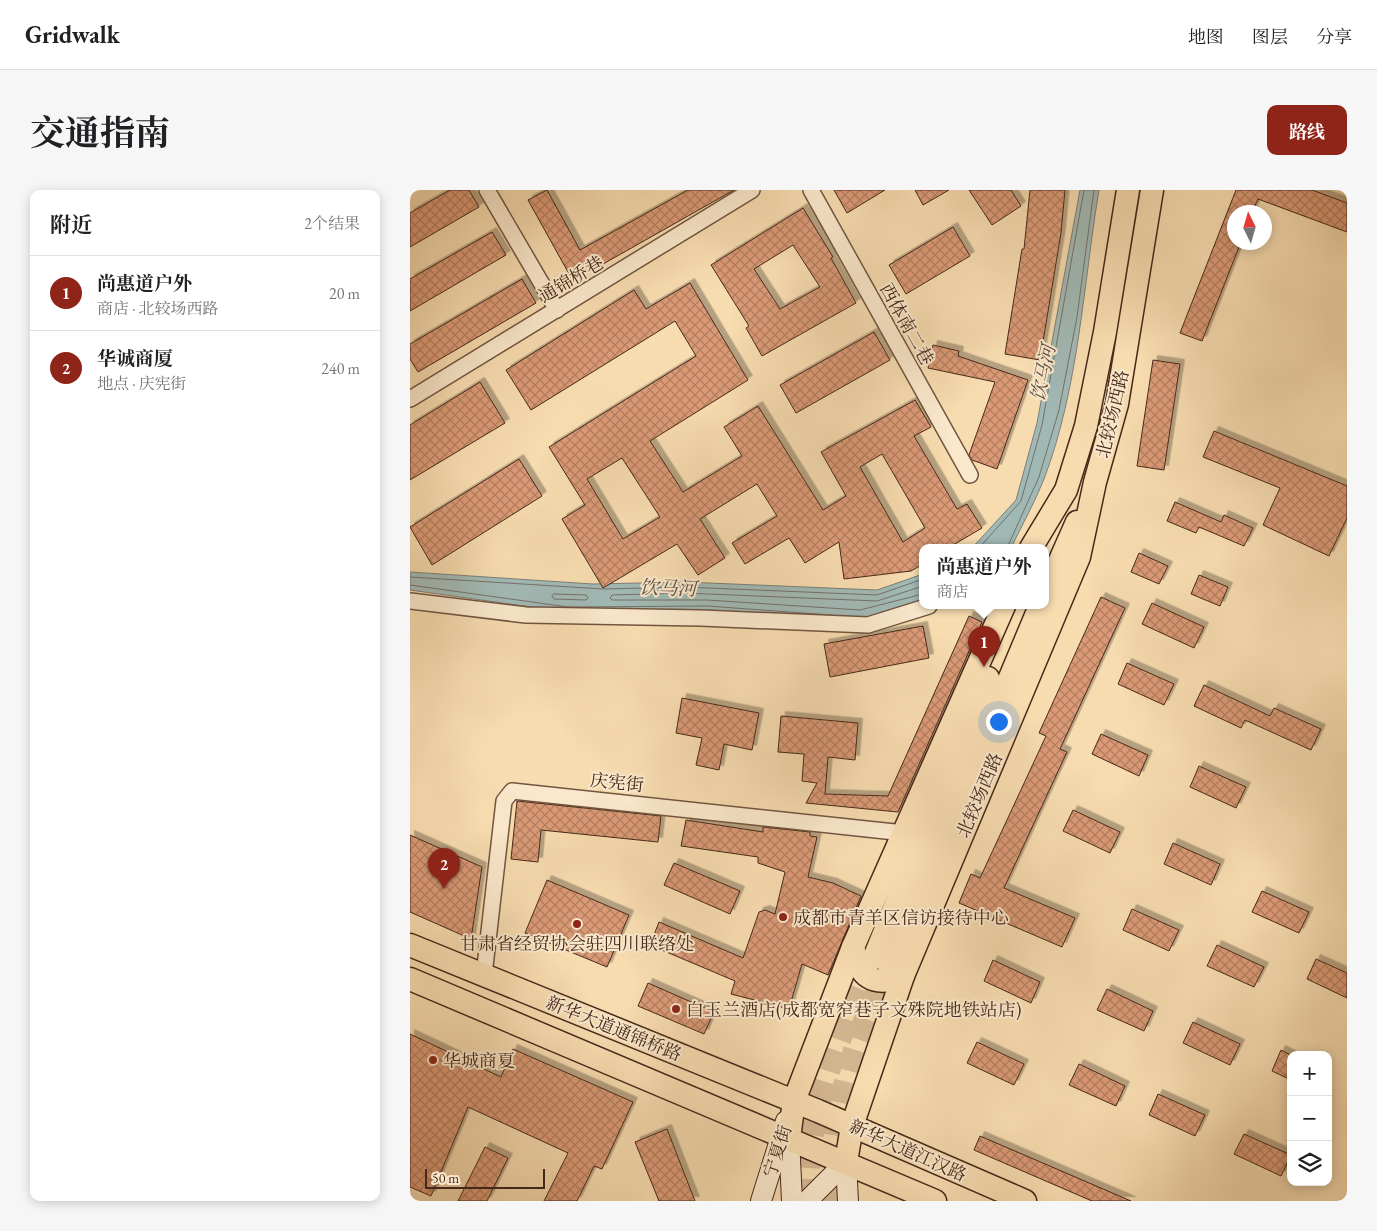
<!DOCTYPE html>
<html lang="zh">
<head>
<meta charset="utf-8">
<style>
  body { margin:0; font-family:"EB Garamond","Noto Serif SC",serif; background:#f6f6f6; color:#202124 }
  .controls { position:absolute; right:15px; bottom:15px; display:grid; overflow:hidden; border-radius:10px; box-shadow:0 2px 12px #0003 }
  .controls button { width:45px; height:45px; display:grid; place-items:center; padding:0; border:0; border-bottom:1px solid #e0e0e0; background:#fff; color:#202124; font:25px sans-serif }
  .compass { position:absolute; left:817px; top:15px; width:45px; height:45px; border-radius:50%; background:#fff; box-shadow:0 2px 12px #0003; rotate:355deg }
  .scale { position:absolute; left:15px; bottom:12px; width:120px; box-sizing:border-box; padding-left:5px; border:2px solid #46281a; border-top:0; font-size:14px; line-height:18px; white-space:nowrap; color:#46281a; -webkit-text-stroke:4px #fae8cc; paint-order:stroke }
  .you { position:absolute; left:588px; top:531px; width:18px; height:18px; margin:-12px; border:4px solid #fff; border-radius:50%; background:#1a73e8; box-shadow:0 0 0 8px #1a73e833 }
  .badge { display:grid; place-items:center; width:32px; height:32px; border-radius:50%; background:#8f2418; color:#fff; font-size:16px; font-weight:700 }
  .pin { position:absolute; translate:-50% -41px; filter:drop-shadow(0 1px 2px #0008) }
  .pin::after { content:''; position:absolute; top:26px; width:18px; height:15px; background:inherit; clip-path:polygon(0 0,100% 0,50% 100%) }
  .popup { position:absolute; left:509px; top:354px; width:130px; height:65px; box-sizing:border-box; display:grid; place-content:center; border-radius:10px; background:#fff; filter:drop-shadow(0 1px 4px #0005); font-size:16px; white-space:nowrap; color:#757577 }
  .popup b { font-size:19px; color:#202124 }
  .popup::after { content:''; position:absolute; left:50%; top:100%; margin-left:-10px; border:10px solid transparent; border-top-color:#fff }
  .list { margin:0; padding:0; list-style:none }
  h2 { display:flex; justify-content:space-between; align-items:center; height:65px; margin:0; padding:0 20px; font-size:21px }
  h2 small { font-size:16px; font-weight:400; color:#757577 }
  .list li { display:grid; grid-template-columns:32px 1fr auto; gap:15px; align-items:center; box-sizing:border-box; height:75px; padding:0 20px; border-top:1px solid #e0e0e0 }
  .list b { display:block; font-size:19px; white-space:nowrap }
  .list p { margin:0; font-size:16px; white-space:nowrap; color:#757577 }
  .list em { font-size:16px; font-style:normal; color:#757577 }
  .icon { flex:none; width:28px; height:28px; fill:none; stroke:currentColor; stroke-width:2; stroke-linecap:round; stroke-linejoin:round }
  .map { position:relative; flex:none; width:937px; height:1011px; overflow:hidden; border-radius:10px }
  header { display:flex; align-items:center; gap:30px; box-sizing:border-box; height:70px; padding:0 25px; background:#fff; border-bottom:1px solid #e0e0e0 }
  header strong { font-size:24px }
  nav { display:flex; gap:28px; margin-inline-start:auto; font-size:18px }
  .intro { display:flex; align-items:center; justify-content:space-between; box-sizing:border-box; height:120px; padding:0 30px }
  h1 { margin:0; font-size:35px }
  .button { padding:12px 22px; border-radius:10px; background:#8f2418; color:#fff; font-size:18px; font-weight:700 }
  main { display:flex; gap:30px; padding:0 30px }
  aside { flex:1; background:#fff; border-radius:10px; box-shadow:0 2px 12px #0003 }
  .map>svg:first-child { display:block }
  .water { fill:#a1b9b5; stroke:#7d7f77 }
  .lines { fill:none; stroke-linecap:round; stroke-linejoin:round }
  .shore { stroke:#747068; stroke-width:1 }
  .building { fill:url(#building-cross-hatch); stroke:#46281a; fill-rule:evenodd; filter:url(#shadow) }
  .primary-tunnel { stroke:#d4b892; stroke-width:22; stroke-dasharray:22 11; stroke-linecap:butt }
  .minor-casing { stroke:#725540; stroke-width:18 }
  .secondary-casing { stroke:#46281a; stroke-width:22 }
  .primary-casing { stroke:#46281a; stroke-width:25 }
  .minor { stroke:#fae8cc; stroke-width:15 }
  .secondary { stroke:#fae8cc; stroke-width:20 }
  .primary { stroke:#f7dcb0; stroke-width:22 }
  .poi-dot { fill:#8f2418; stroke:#fae8cc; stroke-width:2 }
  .labels { text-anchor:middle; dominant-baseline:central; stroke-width:4; stroke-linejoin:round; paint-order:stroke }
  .street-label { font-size:18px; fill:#46281a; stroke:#fae8cc }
  .poi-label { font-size:18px; fill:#46281a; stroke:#fae8cc; text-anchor:start }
  .water-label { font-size:19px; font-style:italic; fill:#5d4c41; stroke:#fae8cc }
</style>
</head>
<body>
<header>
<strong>Gridwalk</strong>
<nav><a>地图</a><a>图层</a><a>分享</a></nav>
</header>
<div class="intro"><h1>交通指南</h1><a class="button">路线</a></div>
<main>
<aside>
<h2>附近<small>2个结果</small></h2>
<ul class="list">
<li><span class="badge">1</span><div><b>尚惠道户外</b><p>商店 · 北较场西路</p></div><em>20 m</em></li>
<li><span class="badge">2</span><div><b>华诚商厦</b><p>地点 · 庆宪街</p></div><em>240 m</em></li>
</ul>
</aside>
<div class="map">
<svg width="937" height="1011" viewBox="0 0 937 1011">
  <defs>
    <pattern id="building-cross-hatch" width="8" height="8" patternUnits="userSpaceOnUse" patternTransform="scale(1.25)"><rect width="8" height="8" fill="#db9a76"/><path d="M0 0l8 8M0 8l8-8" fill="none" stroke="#b37e60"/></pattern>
    <filter id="shadow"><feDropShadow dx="4.5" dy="-4.5" stdDeviation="0" flood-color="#0004"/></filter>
  </defs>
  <rect width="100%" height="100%" fill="#f7dcb0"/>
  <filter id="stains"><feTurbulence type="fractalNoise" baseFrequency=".004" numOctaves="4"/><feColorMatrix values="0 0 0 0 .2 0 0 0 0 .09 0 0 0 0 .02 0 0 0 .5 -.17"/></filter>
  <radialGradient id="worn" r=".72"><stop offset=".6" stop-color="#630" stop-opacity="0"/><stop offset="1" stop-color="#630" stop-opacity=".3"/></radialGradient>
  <g class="water">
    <path d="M 670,0 L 689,0 C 673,96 669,197 634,289 C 625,312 612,335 601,358 L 562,358 L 606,310 L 627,233 Z"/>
    <path d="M 0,382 L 183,394 L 274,392 L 467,400 L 513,384 L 513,414 L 451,432 L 157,422 L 0,400 Z"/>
  </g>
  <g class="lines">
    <g class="shore">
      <path d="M 569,358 L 611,311 L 632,235 L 674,0"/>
      <path d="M 597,358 L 629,287 L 649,220 L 667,127 L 684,0"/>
      <path d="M 0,387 L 193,399"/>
      <path d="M 0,395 L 158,417 L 297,416 L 421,425"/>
      <path d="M 513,396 L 467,411 L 274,403 L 202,405 L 200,408 L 202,410 L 297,410 L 450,420 L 513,404"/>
      <path d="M 194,399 L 274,397 L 467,405 L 513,389"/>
      <path d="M 144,404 L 176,405 L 178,408 L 176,410 L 144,409 L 142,406 Z"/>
    </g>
  </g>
  <g class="building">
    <path d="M 40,0 L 59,0 L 69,17 L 0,57 L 0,23 Z"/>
    <path d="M 137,0 L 170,60 L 278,0 L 324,0 L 163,91 L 118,10 Z"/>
    <path d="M 424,0 L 475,0 L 437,23 Z"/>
    <path d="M 505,0 L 539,0 L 513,15 Z"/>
    <path d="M 559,0 L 601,0 L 611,16 L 582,35 Z"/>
    <path d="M 620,0 L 655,0 L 651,43 L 630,170 L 595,164 L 612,59 L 614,59 Z"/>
    <path d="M 826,0 L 902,0 L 937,13 L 937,42 L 848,9 L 842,22 L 824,22 L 824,52 L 831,52 L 792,151 L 770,143 Z"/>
    <path d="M 393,18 L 423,67 L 421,68 L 446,113 L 352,166 L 336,138 L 339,136 L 301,75 ZM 383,55 L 410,97 L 370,119 L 344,79 Z"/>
    <path d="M 543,37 L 560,66 L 496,104 L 479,75 Z"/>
    <path d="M 82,42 L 96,65 L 0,121 L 0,89 Z"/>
    <path d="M 112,89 L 126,113 L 8,182 L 0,169 L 0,154 Z"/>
    <path d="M 280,93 L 338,190 L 240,251 L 273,302 L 332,266 L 314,237 L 348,216 L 413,320 L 436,306 L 411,262 L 505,210 L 521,237 L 504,246 L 547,319 L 557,314 L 572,338 L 538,358 L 513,358 L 513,374 L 501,381 L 434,389 L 429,352 L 395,373 L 379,348 L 335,374 L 322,353 L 367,326 L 347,294 L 290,329 L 315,368 L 288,385 L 267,354 L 193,398 L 152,329 L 175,315 L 139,257 L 286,166 L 265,131 L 121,220 L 96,180 L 224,100 L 236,119 ZM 472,264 L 515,338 L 493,352 L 450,277 ZM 212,268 L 250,327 L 213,349 L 177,289 Z"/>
    <path d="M 464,142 L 480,170 L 386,223 L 370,195 Z"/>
    <path d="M 523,155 L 549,161 L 548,166 L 618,190 L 587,279 L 562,270 L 559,265 L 585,192 L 518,178 Z"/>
    <path d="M 743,170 L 770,174 L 754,280 L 727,276 Z"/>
    <path d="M 70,192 L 95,233 L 0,290 L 0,235 Z"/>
    <path d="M 804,241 L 937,296 L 937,328 L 919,366 L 853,335 L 870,298 L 793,267 Z"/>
    <path d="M 109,269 L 132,306 L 22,375 L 0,337 Z"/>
    <path d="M 765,312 L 811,332 L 814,325 L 843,338 L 834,356 L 789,337 L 786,343 L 757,331 Z"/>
    <path d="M 729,363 L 758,376 L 749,394 L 721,382 Z"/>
    <path d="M 789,385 L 818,397 L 810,416 L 781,404 Z"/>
    <path d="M 691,407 L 715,418 L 650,559 L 657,562 L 594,698 L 665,728 L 652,757 L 549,713 L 561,684 L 570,688 L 636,546 L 629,543 Z"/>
    <path d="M 742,413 L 794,437 L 784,458 L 732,434 Z"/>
    <path d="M 559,426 L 572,432 L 488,622 L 396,613 L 407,593 L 392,591 L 394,564 L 368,562 L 371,526 L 448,533 L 445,570 L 418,567 L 415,604 L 478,606 Z"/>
    <path d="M 513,436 L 519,468 L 420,487 L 414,454 Z"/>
    <path d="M 717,473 L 764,494 L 754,515 L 708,494 Z"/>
    <path d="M 794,495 L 860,526 L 864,518 L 911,539 L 901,560 L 835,530 L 831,538 L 784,516 Z"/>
    <path d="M 272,508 L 349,523 L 342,560 L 314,554 L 309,580 L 286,575 L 292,548 L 266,543 Z"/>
    <path d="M 691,544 L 738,565 L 729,586 L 682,564 Z"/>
    <path d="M 789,576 L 836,597 L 826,618 L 780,597 Z"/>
    <path d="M 107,611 L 251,626 L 248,652 L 131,640 L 128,672 L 101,669 Z"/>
    <path d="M 663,620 L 710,642 L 700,663 L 653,641 Z"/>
    <path d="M 276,630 L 353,642 L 353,637 L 400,642 L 400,646 L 407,647 L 398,687 L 423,693 L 451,706 L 418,785 L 392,774 L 379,819 L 321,804 L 325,791 L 240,755 L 249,732 L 333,768 L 349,722 L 355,720 L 365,724 L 375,682 L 348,673 L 348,667 L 271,656 Z"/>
    <path d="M 0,645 L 72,677 L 61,749 L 0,722 Z"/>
    <path d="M 763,653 L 810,674 L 801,695 L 754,674 Z"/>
    <path d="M 264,673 L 330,701 L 320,724 L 254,695 Z"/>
    <path d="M 137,690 L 219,725 L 197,777 L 115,743 Z"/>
    <path d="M 852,701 L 899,722 L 889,743 L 842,722 Z"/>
    <path d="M 722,719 L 769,740 L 759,761 L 713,740 Z"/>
    <path d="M 807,755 L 854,777 L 844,797 L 797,776 Z"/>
    <path d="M 906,769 L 937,783 L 937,808 L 897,789 Z"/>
    <path d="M 583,770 L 630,792 L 621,813 L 574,791 Z"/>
    <path d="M 238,793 L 304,822 L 294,844 L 228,816 Z"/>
    <path d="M 697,799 L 743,821 L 734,841 L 687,820 Z"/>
    <path d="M 783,832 L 830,854 L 820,875 L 773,853 Z"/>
    <path d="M 0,844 L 91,887 L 103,859 L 223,912 L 192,979 L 184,976 L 167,1011 L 134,1011 L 158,963 L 58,917 L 21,1006 L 0,997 Z"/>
    <path d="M 567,852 L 614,874 L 604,895 L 557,873 Z"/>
    <path d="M 871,860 L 881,865 L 881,890 L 862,881 Z"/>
    <path d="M 669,874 L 715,896 L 706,916 L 659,895 Z"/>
    <path d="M 748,904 L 795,925 L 785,946 L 739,925 Z"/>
    <path d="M 257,939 L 285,1011 L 249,1011 L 225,952 Z"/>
    <path d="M 834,944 L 881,965 L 871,986 L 824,964 Z"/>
    <path d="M 570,946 L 721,1011 L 682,1011 L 564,960 Z"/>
    <path d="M 75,957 L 98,968 L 77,1011 L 48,1011 Z"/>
  </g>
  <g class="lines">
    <g class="primary-tunnel">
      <path d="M 399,1011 C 394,926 431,845 464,769"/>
      <path d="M 419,1011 C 420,941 438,859 469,797"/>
    </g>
    <defs>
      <g id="minor">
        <path d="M 77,0 L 147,120"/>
        <path d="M 401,0 L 560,285"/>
        <path d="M 0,209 L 342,0"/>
        <path d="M 0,411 L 116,425 L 291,428 L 458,435 L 519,416"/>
        <path d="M 74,785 L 94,611 L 102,601 L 494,643"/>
      </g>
      <g id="secondary">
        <path d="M 379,948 L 382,1011"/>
        <path d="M 436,972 L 438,1011"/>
        <path d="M 351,1011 L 376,931"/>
        <path d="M 397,1011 L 436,972"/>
      </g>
      <g id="primary">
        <path d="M 621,358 L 656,300 L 676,236 L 695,142 L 718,0"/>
        <path d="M 635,404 L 667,332"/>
        <path d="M 0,755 L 408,921 L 615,1011"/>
        <path d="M 443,757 C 449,787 463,798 493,786"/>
        <path d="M 464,768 L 578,488"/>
        <path d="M 479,776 L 630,416"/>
        <path d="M 0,789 L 525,1011"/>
        <path d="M 379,948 L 384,911 L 443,757 L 594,416"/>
        <path d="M 436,972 L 442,936 L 493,786 L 669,367 L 685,292 L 707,214 L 742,0"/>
      </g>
    </defs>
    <use href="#minor" class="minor-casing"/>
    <use href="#secondary" class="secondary-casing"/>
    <use href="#primary" class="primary-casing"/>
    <use href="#minor" class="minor"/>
    <use href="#secondary" class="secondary"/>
    <use href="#primary" class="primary"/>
  </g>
  <g class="poi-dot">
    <circle cx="373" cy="727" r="5"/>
    <circle cx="167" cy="734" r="5"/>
    <circle cx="266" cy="819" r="5"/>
    <circle cx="23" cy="870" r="5"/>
  </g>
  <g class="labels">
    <g class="street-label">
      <text transform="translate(161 89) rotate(-31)">通锦桥巷</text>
      <text transform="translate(497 134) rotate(61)">西体南二巷</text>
      <text transform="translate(702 224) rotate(-77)">北较场西路</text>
      <text transform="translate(207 592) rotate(6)">庆宪街</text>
      <text transform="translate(569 605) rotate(-67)">北较场西路</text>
      <text transform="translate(204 838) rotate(22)">新华大道通锦桥路</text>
      <text transform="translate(498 960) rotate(24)">新华大道江汉路</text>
      <text transform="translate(367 961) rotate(-72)">宁夏街</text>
    </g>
    <g class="poi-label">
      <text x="383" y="727">成都市青羊区信访接待中心</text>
      <text x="167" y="753" text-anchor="middle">甘肃省经贸协会驻四川联络处</text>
      <text x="276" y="819">白玉兰酒店(成都宽窄巷子文殊院地铁站店)</text>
      <text x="33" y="870">华城商夏</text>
    </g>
    <g class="water-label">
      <text transform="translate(633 183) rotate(-78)">饮马河</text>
      <text transform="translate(258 398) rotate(2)">饮马河</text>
    </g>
  </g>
  <rect width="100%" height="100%" filter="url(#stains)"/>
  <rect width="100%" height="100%" fill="url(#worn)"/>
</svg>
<div class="controls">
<button>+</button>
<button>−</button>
<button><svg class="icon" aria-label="layers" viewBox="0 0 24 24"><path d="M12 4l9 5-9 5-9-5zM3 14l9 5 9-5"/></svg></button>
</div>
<svg class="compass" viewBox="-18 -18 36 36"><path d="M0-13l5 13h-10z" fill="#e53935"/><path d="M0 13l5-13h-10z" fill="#757577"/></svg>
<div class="scale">50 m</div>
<div class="you"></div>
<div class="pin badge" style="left:574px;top:477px">1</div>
<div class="popup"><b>尚惠道户外</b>商店</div>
<div class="pin badge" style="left:34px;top:699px">2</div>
</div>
</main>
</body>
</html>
